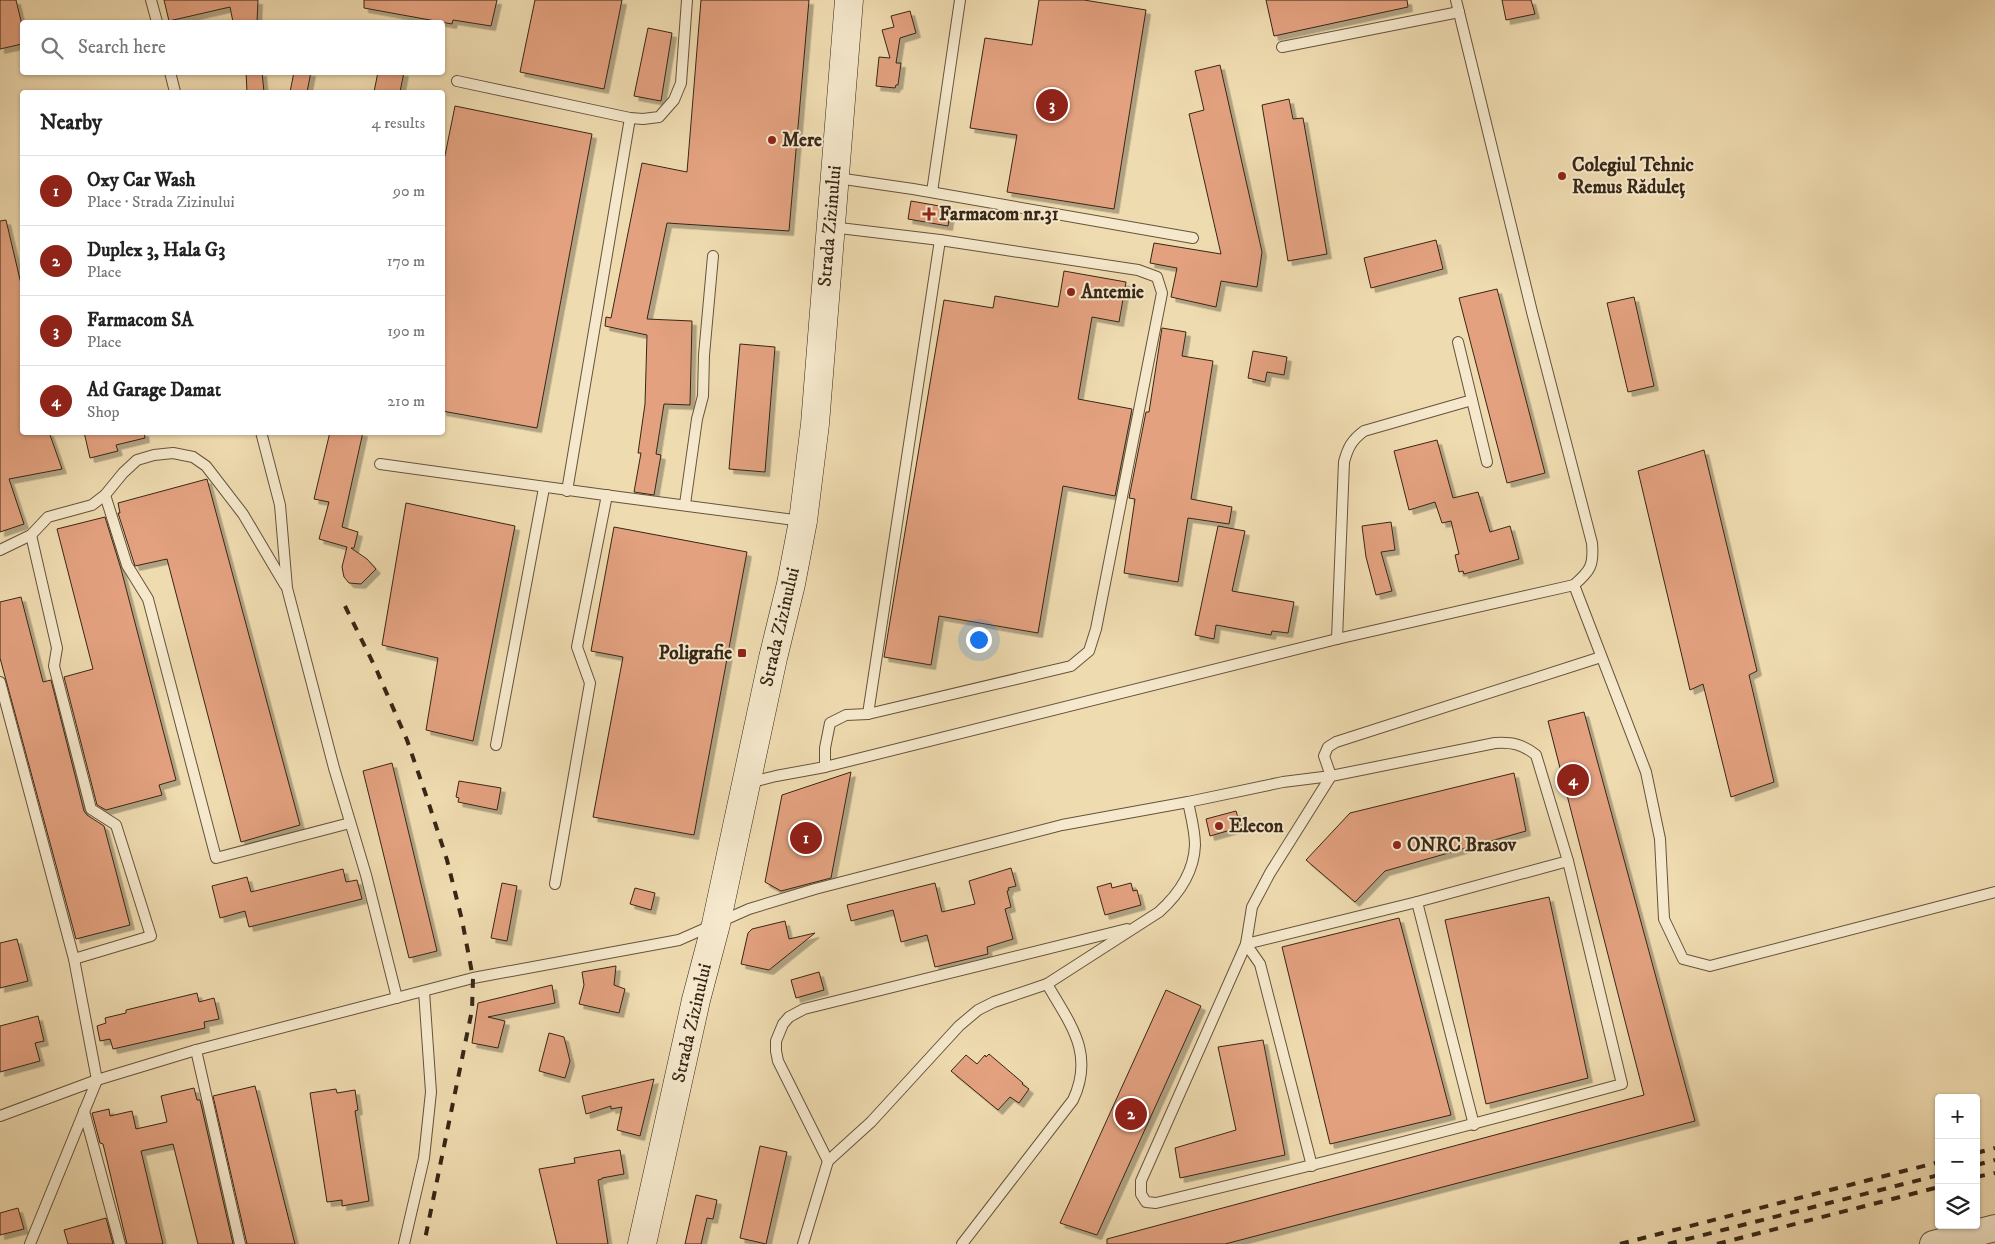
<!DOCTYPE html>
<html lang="en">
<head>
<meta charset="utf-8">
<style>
  body { margin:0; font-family:"IM FELL DW Pica",serif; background:#f6f6f6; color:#222 }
  .controls { position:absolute; right:15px; bottom:15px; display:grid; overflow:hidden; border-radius:5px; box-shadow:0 1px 4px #0004 }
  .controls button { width:45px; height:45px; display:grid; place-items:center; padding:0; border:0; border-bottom:1px solid #e0e0e0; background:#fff; color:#222; font:25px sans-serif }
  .you { position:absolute; left:978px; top:639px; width:18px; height:18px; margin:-12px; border:4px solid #fff; border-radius:50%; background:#1a73e8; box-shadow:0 0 0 8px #1a73e833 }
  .badge { display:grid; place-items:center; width:32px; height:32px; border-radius:50%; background:#8f2418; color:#fff; font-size:16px; font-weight:700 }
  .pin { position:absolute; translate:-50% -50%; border:2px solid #fff; box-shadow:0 1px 5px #0006 }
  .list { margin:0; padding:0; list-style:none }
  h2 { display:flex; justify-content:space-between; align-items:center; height:65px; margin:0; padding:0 20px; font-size:21px }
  h2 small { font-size:16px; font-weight:400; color:#767676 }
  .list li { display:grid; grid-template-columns:32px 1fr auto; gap:15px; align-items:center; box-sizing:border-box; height:70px; padding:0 20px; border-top:1px solid #e0e0e0 }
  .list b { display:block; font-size:19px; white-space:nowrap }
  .list p { margin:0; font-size:16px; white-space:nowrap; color:#767676 }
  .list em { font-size:16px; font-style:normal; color:#767676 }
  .icon { flex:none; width:28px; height:28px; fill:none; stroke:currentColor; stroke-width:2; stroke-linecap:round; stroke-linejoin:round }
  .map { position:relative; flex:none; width:1995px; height:1244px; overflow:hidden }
  .search { position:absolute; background:#fff; box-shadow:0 1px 4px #0004; left:20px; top:20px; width:425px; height:55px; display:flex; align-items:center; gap:12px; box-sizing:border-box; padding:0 18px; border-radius:5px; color:#767676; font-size:19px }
  .panel { position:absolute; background:#fff; box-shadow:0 1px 4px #0004; left:20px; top:90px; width:425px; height:345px; border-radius:5px }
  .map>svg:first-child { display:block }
  .building { fill:#e3a17f; stroke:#372616; filter:url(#shadow) }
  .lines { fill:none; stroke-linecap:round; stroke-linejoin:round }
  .service-casing { stroke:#65533c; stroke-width:12 }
  .tertiary-casing { stroke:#65533c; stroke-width:28 }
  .secondary-casing { stroke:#372616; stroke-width:29 }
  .service { stroke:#f5e8cc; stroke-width:10 }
  .tertiary { stroke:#f5e8cc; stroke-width:26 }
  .secondary { stroke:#f5e8cc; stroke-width:28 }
  .rail { stroke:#372616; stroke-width:4; stroke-dasharray:9 9; stroke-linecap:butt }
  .poi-dot { fill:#8f2418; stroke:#f5e8cc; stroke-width:2 }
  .labels { text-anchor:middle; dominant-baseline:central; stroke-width:4; stroke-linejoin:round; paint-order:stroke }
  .poi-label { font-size:19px; font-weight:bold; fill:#372616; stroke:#f5e8cc; text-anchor:start }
  .street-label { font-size:19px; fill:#372616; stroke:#f5e8cc }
</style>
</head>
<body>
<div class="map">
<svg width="1995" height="1244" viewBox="0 0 1995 1244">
  <defs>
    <filter id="shadow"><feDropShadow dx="4.5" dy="4.5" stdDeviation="0" flood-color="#0004"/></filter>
  </defs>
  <rect width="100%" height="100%" fill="#efdbb0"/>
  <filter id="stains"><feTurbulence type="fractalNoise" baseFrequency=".004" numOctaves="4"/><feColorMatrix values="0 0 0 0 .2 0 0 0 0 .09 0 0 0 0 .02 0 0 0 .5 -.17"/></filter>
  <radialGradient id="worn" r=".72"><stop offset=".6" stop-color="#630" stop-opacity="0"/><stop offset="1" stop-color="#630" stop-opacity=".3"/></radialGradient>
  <g class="building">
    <path d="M 0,0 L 16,0 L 22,25 L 22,44 L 0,49 Z"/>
    <path d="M 164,0 L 258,0 L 257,22 L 233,22 L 230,7 L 169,21 Z"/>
    <path d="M 364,0 L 497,0 L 491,26 L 453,20 L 452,24 L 364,8 Z"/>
    <path d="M 535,0 L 622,0 L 604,89 L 520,72 Z"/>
    <path d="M 701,0 L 809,0 L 789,231 L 667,223 L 647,319 L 692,321 L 690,405 L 664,404 L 656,454 L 661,455 L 654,495 L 634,492 L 641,453 L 638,453 L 645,404 L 647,335 L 605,326 L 606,317 L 611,318 L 642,163 L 687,172 Z"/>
    <path d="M 1039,0 L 1084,0 L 1146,10 L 1114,209 L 1007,192 L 1017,135 L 970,128 L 985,38 L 1032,45 Z"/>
    <path d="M 1266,0 L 1407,0 L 1408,7 L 1274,36 Z"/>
    <path d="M 1502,0 L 1531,0 L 1535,14 L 1506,20 Z"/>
    <path d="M 910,11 L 916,33 L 900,38 L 896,63 L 901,63 L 898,85 L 896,85 L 895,88 L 876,86 L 879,57 L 890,58 L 882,30 L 894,27 L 891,16 Z"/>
    <path d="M 648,28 L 672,33 L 661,101 L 634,96 Z"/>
    <path d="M 1220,65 L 1262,252 L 1257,287 L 1221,281 L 1216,307 L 1171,297 L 1177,268 L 1150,263 L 1154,243 L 1221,254 L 1189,114 L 1204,110 L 1195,71 Z"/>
    <path d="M 246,72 L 262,72 L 264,92 L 247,92 Z"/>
    <path d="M 294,72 L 311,72 L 307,92 L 290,92 Z"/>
    <path d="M 378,72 L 404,72 L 400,92 L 374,92 Z"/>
    <path d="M 1289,99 L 1293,119 L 1303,118 L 1327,254 L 1288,261 L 1262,105 Z"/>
    <path d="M 455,106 L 592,134 L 537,428 L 442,411 L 442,170 Z"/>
    <path d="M 911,201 L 951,208 L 948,226 L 908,219 Z"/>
    <path d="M 6,220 L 22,288 L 22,432 L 49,432 L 62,469 L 9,479 L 24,524 L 0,532 L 0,221 Z"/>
    <path d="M 1436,240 L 1443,269 L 1371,288 L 1364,258 Z"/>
    <path d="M 1064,271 L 1126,282 L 1119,322 L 1092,317 L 1078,399 L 1132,409 L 1115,496 L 1063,486 L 1038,633 L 939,616 L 931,665 L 884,657 L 944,300 L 993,308 L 995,296 L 1058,307 Z"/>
    <path d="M 1497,289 L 1545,473 L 1507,483 L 1459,298 Z"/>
    <path d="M 1634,297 L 1654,386 L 1628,392 L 1607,303 Z"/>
    <path d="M 1162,328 L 1186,332 L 1182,356 L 1213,361 L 1191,499 L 1232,507 L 1229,524 L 1188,518 L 1178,582 L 1124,573 L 1135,499 L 1129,498 L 1146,412 L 1149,412 Z"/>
    <path d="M 740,344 L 775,347 L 765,472 L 729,469 Z"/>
    <path d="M 1253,351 L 1287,357 L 1284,375 L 1267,372 L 1265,382 L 1248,378 Z"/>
    <path d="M 84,432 L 144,432 L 145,438 L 116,445 L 118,451 L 90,458 Z"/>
    <path d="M 330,432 L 363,432 L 342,527 L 358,532 L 354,548 L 351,548 L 367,559 L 376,569 L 361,584 L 349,583 L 344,577 L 342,567 L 347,547 L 319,539 L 329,502 L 314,499 Z"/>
    <path d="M 1437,440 L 1453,498 L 1478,492 L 1490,532 L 1510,526 L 1519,559 L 1464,574 L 1463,571 L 1459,572 L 1455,555 L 1459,554 L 1451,521 L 1442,523 L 1435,502 L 1409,510 L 1394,451 Z"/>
    <path d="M 1704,450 L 1757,671 L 1749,675 L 1774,782 L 1731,797 L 1703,684 L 1690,690 L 1638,471 Z"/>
    <path d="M 207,479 L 300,825 L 241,842 L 167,559 L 135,566 L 118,513 L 120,513 L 118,503 Z"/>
    <path d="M 406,503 L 515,526 L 473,741 L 426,730 L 438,658 L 382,645 Z"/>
    <path d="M 105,517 L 121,569 L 176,780 L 159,785 L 162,795 L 106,810 L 97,805 L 64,677 L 93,669 L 57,529 Z"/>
    <path d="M 1391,522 L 1395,550 L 1381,552 L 1392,591 L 1376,595 L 1366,557 L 1362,526 Z"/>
    <path d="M 1218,526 L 1245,531 L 1232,591 L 1294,602 L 1288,633 L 1272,631 L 1271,635 L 1216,625 L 1214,639 L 1195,635 Z"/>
    <path d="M 614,527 L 747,552 L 694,835 L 593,817 L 623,657 L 591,651 Z"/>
    <path d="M 21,597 L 43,682 L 51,680 L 84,811 L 87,815 L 104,826 L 130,925 L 76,939 L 0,658 L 0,602 Z"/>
    <path d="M 1584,712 L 1695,1121 L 1225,1244 L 1107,1244 L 1107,1239 L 1644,1095 L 1548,721 Z"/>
    <path d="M 392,763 L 437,951 L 409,958 L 363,771 Z"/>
    <path d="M 851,772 L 831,878 L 781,891 L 765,882 L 782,795 Z"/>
    <path d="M 1514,773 L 1526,831 L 1385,871 L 1355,902 L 1306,860 L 1350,813 Z"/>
    <path d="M 459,781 L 501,788 L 497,810 L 458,802 L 459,798 L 456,797 Z"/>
    <path d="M 1236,811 L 1241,827 L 1210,836 L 1206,819 Z"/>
    <path d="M 1011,868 L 1016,886 L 1008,888 L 1009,890 L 1007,891 L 1011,907 L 1005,909 L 1013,939 L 987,947 L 988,954 L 935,967 L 927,935 L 901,942 L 893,910 L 851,921 L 847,905 L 935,883 L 942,912 L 975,904 L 969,881 Z"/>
    <path d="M 343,869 L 346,882 L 357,880 L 362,899 L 249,927 L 245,911 L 220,918 L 212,886 L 247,877 L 251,892 Z"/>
    <path d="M 502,883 L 517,886 L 507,941 L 491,938 Z"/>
    <path d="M 1111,883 L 1112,888 L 1131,883 L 1133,891 L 1137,890 L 1141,905 L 1105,915 L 1097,887 Z"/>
    <path d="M 635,888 L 655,893 L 651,910 L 630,904 Z"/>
    <path d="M 1549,897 L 1588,1078 L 1486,1104 L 1445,920 Z"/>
    <path d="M 1399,918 L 1451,1115 L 1330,1144 L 1282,947 Z"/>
    <path d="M 785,921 L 789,939 L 815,933 L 769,970 L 741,964 L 748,933 L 752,929 Z"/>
    <path d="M 17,939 L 28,981 L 0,988 L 0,943 Z"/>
    <path d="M 616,966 L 614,985 L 625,989 L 619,1013 L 579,1004 L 584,985 L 582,972 Z"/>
    <path d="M 819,972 L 824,990 L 796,998 L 791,980 Z"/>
    <path d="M 552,985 L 555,1003 L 488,1017 L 505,1021 L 498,1048 L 472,1043 L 478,1003 Z"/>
    <path d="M 1166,990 L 1201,1006 L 1097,1235 L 1060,1223 Z"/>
    <path d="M 197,993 L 199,1002 L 214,998 L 219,1019 L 204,1022 L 205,1028 L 113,1049 L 110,1039 L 100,1041 L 97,1026 L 106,1023 L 105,1018 L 126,1013 L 126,1010 Z"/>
    <path d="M 38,1016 L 44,1041 L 35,1043 L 40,1061 L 0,1072 L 0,1026 Z"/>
    <path d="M 549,1033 L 564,1037 L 570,1061 L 565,1078 L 539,1071 Z"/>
    <path d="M 1263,1040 L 1285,1155 L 1180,1178 L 1175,1148 L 1236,1130 L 1218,1047 Z"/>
    <path d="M 989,1054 L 1023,1083 L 1022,1084 L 1029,1089 L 1019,1103 L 1010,1097 L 998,1110 L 951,1071 L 966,1055 L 977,1064 L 985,1055 L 986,1057 Z"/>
    <path d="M 654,1079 L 640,1136 L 617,1130 L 622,1107 L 611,1109 L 611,1106 L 586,1114 L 582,1096 Z"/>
    <path d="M 255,1086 L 295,1244 L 247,1244 L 213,1096 Z"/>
    <path d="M 194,1088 L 197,1100 L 200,1100 L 233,1244 L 198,1244 L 173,1144 L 141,1151 L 163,1244 L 127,1244 L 103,1144 L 100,1143 L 92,1113 L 109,1109 L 110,1116 L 132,1111 L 136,1129 L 167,1122 L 161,1096 Z"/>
    <path d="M 336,1089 L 337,1093 L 355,1090 L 358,1110 L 355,1111 L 369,1201 L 342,1206 L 342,1200 L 327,1202 L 310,1093 Z"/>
    <path d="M 760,1146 L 787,1152 L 766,1244 L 740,1238 Z"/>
    <path d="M 620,1150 L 624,1174 L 602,1178 L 602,1179 L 598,1180 L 608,1244 L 557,1244 L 539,1169 L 575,1163 L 574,1158 Z"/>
    <path d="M 696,1195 L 717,1200 L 713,1219 L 707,1218 L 701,1244 L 685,1244 Z"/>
    <path d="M 18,1208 L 24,1229 L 0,1235 L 0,1213 Z"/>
    <path d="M 106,1218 L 113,1244 L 68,1244 L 64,1230 Z"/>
  </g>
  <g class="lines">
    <defs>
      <g id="service">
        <path d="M 151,0 L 157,22"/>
        <path d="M 1456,0 L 1532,312 L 1592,543 C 1594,566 1590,571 1574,585"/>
        <path d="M 1282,47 L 1459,12"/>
        <path d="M 170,72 L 175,92"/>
        <path d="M 457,81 L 630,118 L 643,119 L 659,117 L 674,100 L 681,83 L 687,0"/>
        <path d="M 837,178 L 913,189 L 1193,238"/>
        <path d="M 932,192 L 960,0"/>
        <path d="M 1458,342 L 1487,462"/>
        <path d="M 261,432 L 280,505 L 287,588 L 334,768 L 366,875 L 397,998"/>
        <path d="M 380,464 C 521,484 661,503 802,521"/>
        <path d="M 567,491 L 630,118"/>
        <path d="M 105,495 L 127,565 L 148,599 L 216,858 L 350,823"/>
        <path d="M 685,504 L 697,419 L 703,396 L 704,355 L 713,256"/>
        <path d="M 31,535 L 57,648 L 54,666 L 91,809 L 116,825 L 151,936 L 74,959"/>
        <path d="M 0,550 L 31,535 L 48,517 L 92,505 L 105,495 L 123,473 L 137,460 L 154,455 L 173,453 L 193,457 L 206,466 L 243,514 L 285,585"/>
        <path d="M 1337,639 L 1344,462 C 1348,447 1352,440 1364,431 L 1472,400"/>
        <path d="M 0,682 L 74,959 L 97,1080 L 196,1050 L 473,978 L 679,940 L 749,909 L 815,889 L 1062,825 L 1188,802 L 1283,782 L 1331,776 L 1495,743 C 1512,742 1522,744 1536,755 L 1568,861 L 1417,902 L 1246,944"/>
        <path d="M 868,714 L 940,240"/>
        <path d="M 496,745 L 544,488"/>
        <path d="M 825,767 L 825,748 L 830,723 L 846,715 L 868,714 L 1071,666 L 1089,651 L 1096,629 L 1162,293 L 1157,277 L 1138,270 L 940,240 L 831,227"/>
        <path d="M 1331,776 L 1270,873 L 1252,907 L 1246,944 L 1141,1181 L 1141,1194 L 1146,1202 L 1156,1203 C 1312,1166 1468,1126 1622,1084 L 1568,861"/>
        <path d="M 1331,776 L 1324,756 L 1328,747 L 1336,742 L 1601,657"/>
        <path d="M 748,783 L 776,776 L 825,767 L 1337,639 L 1574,585 L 1646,772 L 1660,839 L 1664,919 L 1683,959 L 1710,966 L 1995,892"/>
        <path d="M 555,884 L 590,683 L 577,647 L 607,495"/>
        <path d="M 1417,902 L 1474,1125"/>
        <path d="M 1246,944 L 1260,964 L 1312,1166"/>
        <path d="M 196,1050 L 240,1244"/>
        <path d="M 84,1111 L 120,1244"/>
        <path d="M 0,1116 L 97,1080"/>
        <path d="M 828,1161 L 778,1061 L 776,1051 L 776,1041 L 783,1024 L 789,1017 L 804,1009 L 1127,929"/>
        <path d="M 30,1244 L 97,1080"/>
        <path d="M 404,1244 L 424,1158 L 431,1092 L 424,991"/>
        <path d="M 803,1244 L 828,1161 L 871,1122 L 959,1026 L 978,1010 L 994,1002 L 1047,984 L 1159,912 C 1179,894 1194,872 1195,845 C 1195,831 1191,816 1188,802"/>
        <path d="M 962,1244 L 1073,1100 C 1095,1053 1070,1024 1047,984"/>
      </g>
      <path id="tertiary" d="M 1933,1244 L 1995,1228"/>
      <path id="secondary" d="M 642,1244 L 696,1000 L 716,924 L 773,658 L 791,584 L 803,521 L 815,424 L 849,0"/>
    </defs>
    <use href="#service" class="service-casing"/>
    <use href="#tertiary" class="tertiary-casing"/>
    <use href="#secondary" class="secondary-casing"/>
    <use href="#service" class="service"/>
    <use href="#tertiary" class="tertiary"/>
    <use href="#secondary" class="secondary"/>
    <g class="rail">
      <path d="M 345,606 L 377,671 L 407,740 L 427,798 L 447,860 L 462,920 L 473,978 L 472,1010 L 424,1244"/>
      <path d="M 1976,1153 L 1995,1148"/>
      <path d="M 1976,1165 L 1995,1160"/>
      <path d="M 1976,1177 L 1995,1173"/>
      <path d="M 1620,1244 L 1939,1162"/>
      <path d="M 1668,1244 L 1939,1175"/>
      <path d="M 1717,1244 L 1939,1187"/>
    </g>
  </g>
  <g class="poi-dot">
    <circle cx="772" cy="140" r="5"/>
    <circle cx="1562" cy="176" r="5"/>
    <path d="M926.5 206.5h5v5h5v5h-5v5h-5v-5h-5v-5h5z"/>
    <circle cx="1071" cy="292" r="5"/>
    <rect x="737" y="648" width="10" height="10" rx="2.5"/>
    <circle cx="1219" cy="826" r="5"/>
    <circle cx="1397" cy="845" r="5"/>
  </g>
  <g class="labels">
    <g class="poi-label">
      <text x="782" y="140">Mere</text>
      <text x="1572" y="165">Colegiul Tehnic<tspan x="1572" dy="22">Remus Răduleț</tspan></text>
      <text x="939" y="214">Farmacom nr.31</text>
      <text x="1081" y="292">Antemie</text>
      <text x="732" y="653" text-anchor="end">Poligrafie</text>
      <text x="1229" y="826">Elecon</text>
      <text x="1407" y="845">ONRC Brasov</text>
    </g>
    <g class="street-label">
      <text transform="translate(830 226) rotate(-85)">Strada Zizinului</text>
      <text transform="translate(780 627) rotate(-77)">Strada Zizinului</text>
      <text transform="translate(692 1023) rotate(-77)">Strada Zizinului</text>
    </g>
  </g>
  <rect width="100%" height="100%" filter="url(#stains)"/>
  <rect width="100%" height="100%" fill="url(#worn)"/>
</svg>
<div class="controls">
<button>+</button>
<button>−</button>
<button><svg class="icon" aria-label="layers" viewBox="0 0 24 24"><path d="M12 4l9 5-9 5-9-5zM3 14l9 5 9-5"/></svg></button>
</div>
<div class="you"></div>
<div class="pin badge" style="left:806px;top:838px">1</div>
<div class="pin badge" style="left:1131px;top:1114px">2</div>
<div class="pin badge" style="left:1052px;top:105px">3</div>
<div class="pin badge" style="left:1573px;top:780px">4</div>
<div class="search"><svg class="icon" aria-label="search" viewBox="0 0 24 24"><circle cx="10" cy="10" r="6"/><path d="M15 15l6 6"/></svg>Search here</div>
<section class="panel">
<h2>Nearby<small>4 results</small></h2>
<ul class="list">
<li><span class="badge">1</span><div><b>Oxy Car Wash</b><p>Place · Strada Zizinului</p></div><em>90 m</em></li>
<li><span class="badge">2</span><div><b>Duplex 3, Hala G3</b><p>Place</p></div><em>170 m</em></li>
<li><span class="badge">3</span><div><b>Farmacom SA</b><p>Place</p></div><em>190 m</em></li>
<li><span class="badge">4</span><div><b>Ad Garage Damat</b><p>Shop</p></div><em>210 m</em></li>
</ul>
</section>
</div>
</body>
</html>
